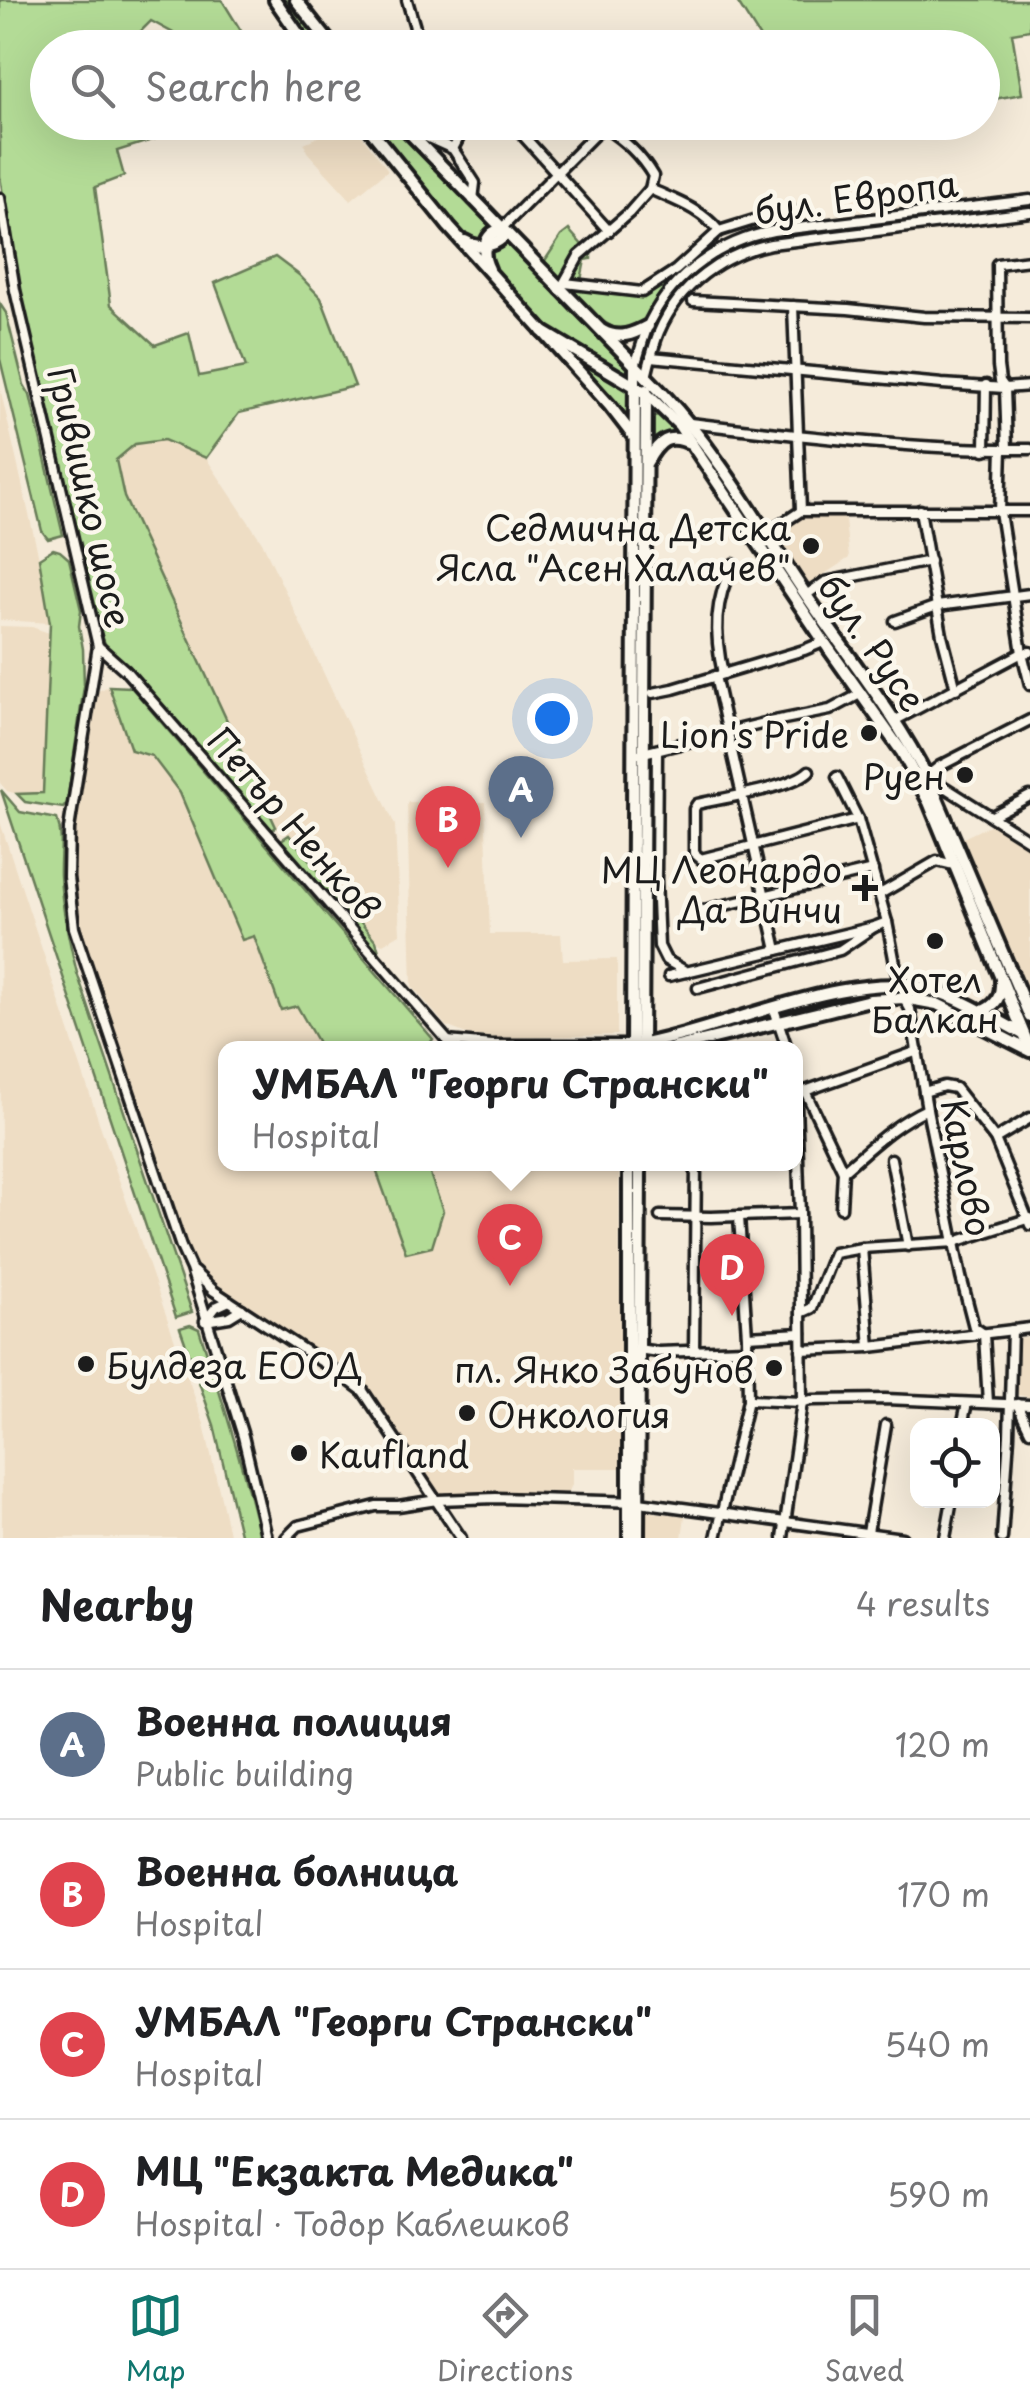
<!DOCTYPE html>
<html lang="en">
<head>
<meta charset="utf-8">
<style>
  body { margin:0; font-family:"Playpen Sans",sans-serif; background:#f6f6f6; color:#202124 }
  .controls { position:absolute; right:30px; bottom:30px; display:grid; overflow:hidden; border-radius:20px; box-shadow:0 10px 40px #0002 }
  .controls button { width:90px; height:90px; display:grid; place-items:center; padding:0; border:0; border-bottom:2px solid #e0e0e0; background:#fff; color:#202124; font:50px sans-serif }
  .you { position:absolute; left:552px; top:718px; width:35px; height:35px; margin:-25px; border:8px solid #fff; border-radius:50%; background:#1a73e8; box-shadow:0 0 0 15px #1a73e833 }
  .badge { display:grid; place-items:center; width:65px; height:65px; border-radius:50%; background:#0f766e; color:#fff; font-size:32px; font-weight:700 }
  .pin { position:absolute; translate:-50% -82px; filter:drop-shadow(0 2px 5px #0008) }
  .pin::after { content:''; position:absolute; top:52px; width:35px; height:30px; background:inherit; clip-path:polygon(0 0,100% 0,50% 100%) }
  .popup { position:absolute; left:218px; top:1041px; width:585px; height:130px; box-sizing:border-box; display:grid; place-content:center; border-radius:20px; background:#fff; filter:drop-shadow(0 2px 8px #0005); font-size:32px; white-space:nowrap; color:#757577 }
  .popup b { font-size:38px; color:#202124 }
  .popup::after { content:''; position:absolute; left:50%; top:100%; margin-left:-20px; border:20px solid transparent; border-top-color:#fff }
  .list { margin:0; padding:0; list-style:none }
  h2 { display:flex; justify-content:space-between; align-items:center; height:130px; margin:0; padding:0 40px; font-size:42px }
  h2 small { font-size:32px; font-weight:400; color:#757577 }
  .list li { display:grid; grid-template-columns:65px 1fr auto; gap:30px; align-items:center; box-sizing:border-box; height:150px; padding:0 40px; border-top:2px solid #e0e0e0 }
  .list b { display:block; font-size:38px; white-space:nowrap }
  .list p { margin:0; font-size:32px; white-space:nowrap; color:#757577 }
  .list em { font-size:32px; font-style:normal; color:#757577 }
  .icon { flex:none; width:55px; height:55px; fill:none; stroke:currentColor; stroke-width:2; stroke-linecap:round; stroke-linejoin:round }
  .map { position:relative; flex:none; width:1030px; height:1538px; overflow:hidden }
  .search { position:absolute; background:#fff; box-shadow:0 10px 40px #0002; left:30px; right:30px; top:30px; height:110px; display:flex; align-items:center; gap:25px; box-sizing:border-box; padding:0 35px; border-radius:55px; color:#757577; font-size:38px }
  .sheet { height:730px; background:#fff }
  nav { display:flex; justify-content:space-around; align-items:center; box-sizing:border-box; height:140px; border-top:2px solid #e0e0e0; background:#fff; font-size:28px; color:#757577 }
  nav a { display:grid; justify-items:center; gap:5px }
  nav .on { color:#0f766e }
  .map>svg:first-child { display:block }
  .built { fill:#eeddc4 }
  .green { fill:#b3db96; stroke:#687c59; stroke-width:2.5 }
  .lines { fill:none; stroke-linecap:round; stroke-linejoin:round }
  .minor-casing { stroke:#1c1c1c; stroke-width:15 }
  .major-casing { stroke:#1c1c1c; stroke-width:18 }
  .minor { stroke:#fbf7ec; stroke-width:8 }
  .major { stroke:#fbf7ec; stroke-width:10 }
  .poi-dot { fill:#1c1c1c; stroke:#fbf7ec; stroke-width:4 }
  .labels { text-anchor:middle; dominant-baseline:central; stroke-width:9; stroke-linejoin:round; paint-order:stroke }
  .street-label { font-size:35px; fill:#1c1c1c; stroke:#fbf7ec }
  .poi-label { font-size:35px; fill:#1c1c1c; stroke:#fbf7ec; text-anchor:end }
</style>
</head>
<body>
<div class="map">
<svg width="1030" height="1538" viewBox="0 0 1030 1538">
  <rect width="100%" height="100%" fill="#f5ebda"/>
  <filter id="ink" filterUnits="userSpaceOnUse"><feTurbulence type="fractalNoise" baseFrequency=".01" numOctaves="2"/><feDisplacementMap in="SourceGraphic" scale="20" xChannelSelector="R" yChannelSelector="G"/><feConvolveMatrix kernelMatrix="1 2 1 2 8 2 1 2 1" color-interpolation-filters="sRGB"/></filter>
  <g filter="url(#ink)">
    <g class="built">
      <path d="M 347,124 L 356,128 L 388,170 L 351,200 L 307,152 L 304,143 Z"/>
      <path d="M 0,388 L 39,558 L 50,623 L 0,620 Z"/>
      <path d="M 164,440 L 206,458 L 262,542 L 395,825 L 400,934 L 383,944 L 376,941 L 289,835 L 276,827 L 124,497 L 116,459 L 135,444 Z"/>
      <path d="M 801,511 L 844,511 L 849,558 L 802,589 L 766,534 Z"/>
      <path d="M 0,626 L 32,627 L 49,633 L 43,794 L 17,794 L 7,791 L 0,783 Z"/>
      <path d="M 109,686 L 131,750 L 152,756 L 180,793 L 241,939 L 253,935 L 281,1010 L 296,1006 L 321,1048 L 225,1048 L 225,1164 L 374,1164 L 405,1252 L 432,1247 L 443,1212 L 429,1171 L 447,1164 L 619,1164 L 621,1468 L 572,1468 L 572,1485 L 566,1496 L 485,1492 L 438,1495 L 364,1383 L 208,1279 L 198,1266 L 188,1247 L 163,1181 L 78,926 L 73,880 L 75,816 L 96,692 Z"/>
      <path d="M 407,802 L 485,802 L 490,934 L 561,934 L 563,960 L 617,959 L 617,1035 L 496,1038 L 469,1035 L 446,1026 L 412,986 Z"/>
      <path d="M 0,822 L 100,1125 L 204,1424 L 230,1538 L 2,1538 Z"/>
      <path d="M 994,823 L 1030,848 L 1030,1013 L 955,842 Z"/>
      <path d="M 1030,1337 L 1030,1397 L 1017,1395 L 1016,1338 Z"/>
      <path d="M 642,1511 L 685,1516 L 682,1538 L 642,1538 Z"/>
    </g>
    <g class="green">
      <path d="M 0,0 L 222,0 L 251,47 L 179,47 L 173,33 L 151,21 L 130,42 L 133,47 L 48,48 L 48,122 L 169,123 L 174,133 L 117,151 L 124,176 L 95,187 L 111,305 L 155,345 L 189,333 L 199,376 L 246,367 L 215,283 L 275,257 L 299,275 L 321,298 L 355,386 L 239,413 L 206,458 L 164,440 L 135,444 L 116,460 L 124,497 L 276,827 L 267,835 L 108,652 L 98,625 L 12,254 L 0,176 Z"/>
      <path d="M 277,0 L 289,0 L 327,47 L 311,47 Z"/>
      <path d="M 736,0 L 1030,0 L 1030,30 L 1012,33 L 1022,94 L 983,101 L 982,48 L 797,48 L 796,41 L 764,44 Z"/>
      <path d="M 370,123 L 392,123 L 490,225 L 481,241 L 471,240 L 465,236 L 427,194 Z"/>
      <path d="M 896,223 L 746,249 L 688,285 L 646,359 C 674,234 792,235 896,223 Z"/>
      <path d="M 569,230 L 584,247 L 591,252 L 591,259 L 585,260 L 581,280 L 561,281 L 544,262 L 561,236 Z"/>
      <path d="M 507,242 L 629,368 L 629,372 L 624,372 L 567,342 L 535,319 L 492,267 L 487,252 Z"/>
      <path d="M 676,273 L 653,305 L 644,321 L 634,327 L 618,330 L 594,316 L 570,290 L 572,287 L 640,295 Z"/>
      <path d="M 0,304 L 6,313 L 24,385 L 30,395 L 63,535 L 48,539 L 42,531 L 0,359 Z"/>
      <path d="M 573,357 L 627,388 L 631,394 L 630,415 L 623,414 L 575,362 Z"/>
      <path d="M 658,414 L 663,415 L 680,434 L 654,444 L 653,418 Z"/>
      <path d="M 53,549 L 60,551 L 69,559 L 81,610 L 79,626 L 83,649 L 84,686 L 67,803 L 63,808 L 25,802 L 17,794 L 43,793 L 50,623 L 39,558 Z"/>
      <path d="M 109,686 L 131,687 L 433,1039 L 427,1048 L 321,1048 L 297,1006 L 281,1010 L 254,936 L 242,940 L 180,793 L 152,756 L 131,750 Z"/>
      <path d="M 1,790 L 20,812 L 57,819 C 64,838 59,856 60,876 C 62,909 69,940 77,973 L 192,1312 L 176,1317 Z"/>
      <path d="M 289,835 L 376,941 L 380,955 L 375,958 L 278,842 Z"/>
      <path d="M 374,1164 L 447,1164 L 429,1171 L 443,1211 L 432,1247 L 406,1253 Z"/>
      <path d="M 190,1325 L 199,1329 C 222,1398 244,1467 260,1538 L 241,1538 L 214,1425 L 180,1328 Z"/>
    </g>
    <g class="lines">
      <defs>
        <g id="minor">
          <path d="M 407,0 L 421,48"/>
          <path d="M 446,48 L 461,41 L 481,45 L 481,48"/>
          <path d="M 410,122 L 422,135 L 453,149 L 475,183 L 473,200"/>
          <path d="M 511,122 L 609,231"/>
          <path d="M 453,149 L 467,122"/>
          <path d="M 650,189 C 676,201 700,208 719,231 L 790,209"/>
          <path d="M 0,198 L 15,290 L 98,646 L 69,829 L 68,877 L 74,928 L 181,1247 L 191,1269 L 243,1436 L 267,1538"/>
          <path d="M 501,229 L 607,122"/>
          <path d="M 565,283 L 642,292 L 676,270 L 719,231"/>
          <path d="M 560,290 L 579,256 L 629,213 L 650,189 L 653,176 C 640,154 625,141 604,127"/>
          <path d="M 693,301 L 848,309 L 924,317 L 1030,318"/>
          <path d="M 651,357 L 942,384 L 1005,388 L 1030,386"/>
          <path d="M 635,366 C 640,351 644,335 650,321 C 674,273 722,241 773,231 L 1030,200"/>
          <path d="M 646,377 C 650,362 653,346 659,332 C 679,285 722,254 771,244 L 1030,212"/>
          <path d="M 690,423 C 803,436 916,450 1030,449"/>
          <path d="M 1002,449 L 1000,512 L 1022,653 L 1030,685"/>
          <path d="M 1007,449 L 1005,388 L 1000,381 L 998,366 L 997,264 L 1030,260"/>
          <path d="M 985,450 L 986,385"/>
          <path d="M 920,510 L 942,635 L 956,689"/>
          <path d="M 801,511 L 1030,511"/>
          <path d="M 766,534 L 801,511 L 793,306"/>
          <path d="M 806,595 L 825,582 L 930,561"/>
          <path d="M 895,621 L 937,606 L 1030,594"/>
          <path d="M 98,646 L 125,670 L 454,1048"/>
          <path d="M 723,674 C 714,633 714,602 733,564"/>
          <path d="M 715,676 L 777,950"/>
          <path d="M 653,693 L 673,689 L 804,650 L 823,642"/>
          <path d="M 1030,720 L 940,766 L 927,776 L 1030,841"/>
          <path d="M 894,721 L 1022,653 L 1030,652"/>
          <path d="M 657,751 L 656,879 L 659,946 L 666,960 L 687,972"/>
          <path d="M 639,754 L 769,722 L 830,710 L 860,694"/>
          <path d="M 809,771 C 791,788 724,798 697,804 L 694,809 L 694,853 L 701,859 L 858,819"/>
          <path d="M 837,777 L 858,819 L 887,922 L 899,984"/>
          <path d="M 992,816 L 1030,796"/>
          <path d="M 880,894 L 937,861 L 954,865"/>
          <path d="M 704,910 L 873,870"/>
          <path d="M 669,976 L 874,927 L 887,922"/>
          <path d="M 698,988 L 840,950 L 874,927"/>
          <path d="M 904,998 L 910,1009 L 927,1109 L 961,1277 L 974,1327 L 984,1334 L 988,1403"/>
          <path d="M 774,1009 L 787,1048"/>
          <path d="M 447,1041 L 492,1045 L 632,1045"/>
          <path d="M 796,1089 L 805,1091 L 918,1051"/>
          <path d="M 805,1091 L 843,1171 L 841,1208"/>
          <path d="M 924,1092 L 944,1086 L 955,1088 L 995,1139 L 1030,1225"/>
          <path d="M 995,1139 L 1030,1118"/>
          <path d="M 891,1159 L 908,1246"/>
          <path d="M 843,1171 C 870,1148 894,1124 927,1109"/>
          <path d="M 660,1216 L 711,1217 L 800,1214"/>
          <path d="M 862,1248 L 870,1347"/>
          <path d="M 194,1272 L 214,1291 L 339,1373 L 363,1391 L 461,1538"/>
          <path d="M 801,1313 L 812,1308 L 834,1253 L 862,1248 L 955,1242 L 1030,1218"/>
          <path d="M 205,1321 L 229,1317 L 242,1309"/>
          <path d="M 205,1321 L 216,1307 L 229,1301"/>
          <path d="M 747,1336 L 801,1333"/>
          <path d="M 638,1349 L 658,1352 L 745,1349"/>
          <path d="M 801,1350 L 870,1347 L 1030,1328"/>
          <path d="M 694,1351 L 696,1164"/>
          <path d="M 748,1400 L 802,1402 L 812,1400 L 885,1399 L 1030,1405"/>
          <path d="M 1017,1404 L 1030,1431"/>
          <path d="M 962,1426 L 967,1403"/>
          <path d="M 286,1538 L 298,1526 L 376,1506 L 398,1506 L 437,1500 L 496,1498 L 639,1502 L 902,1538"/>
          <path d="M 716,1538 L 748,1400 L 747,1336 L 739,1217"/>
          <path d="M 783,1538 L 802,1402 L 800,1214 L 795,1076"/>
          <path d="M 867,1538 L 886,1425"/>
          <path d="M 945,1538 L 952,1500"/>
          <path d="M 1002,1538 L 1009,1436 L 1012,1330"/>
        </g>
        <g id="major">
          <path d="M 275,0 L 308,48"/>
          <path d="M 296,0 L 334,48"/>
          <path d="M 364,122 L 449,227 L 610,406 L 634,437"/>
          <path d="M 399,122 L 664,395 C 720,455 760,527 806,595 C 849,658 899,718 932,787 L 1030,1017"/>
          <path d="M 465,241 C 477,248 491,248 502,238 L 501,229"/>
          <path d="M 489,269 C 481,254 483,234 501,229"/>
          <path d="M 542,331 L 646,393 L 679,425 L 829,649 L 902,752 L 929,802 L 1030,1049"/>
          <path d="M 603,331 C 619,340 633,334 648,326"/>
          <path d="M 647,462 C 659,441 668,432 692,444"/>
          <path d="M 980,1012 C 996,1006 1002,997 1001,980"/>
          <path d="M 638,1045 C 722,1031 851,967 932,990 C 963,999 994,1019 1023,1034"/>
          <path d="M 632,1048 L 635,366"/>
          <path d="M 642,1048 L 646,390"/>
          <path d="M 673,1048 L 870,1000 L 904,998 L 937,1004 L 1030,1051"/>
          <path d="M 629,1164 L 629,1538"/>
          <path d="M 638,1538 L 640,1164"/>
        </g>
      </defs>
      <use href="#minor" class="minor-casing"/>
      <use href="#major" class="major-casing"/>
      <use href="#minor" class="minor"/>
      <use href="#major" class="major"/>
    </g>
  </g>
  <g class="poi-dot">
    <circle cx="811" cy="546" r="10"/>
    <circle cx="869" cy="733" r="10"/>
    <circle cx="965" cy="775" r="10"/>
    <path d="M860 873h10v10h10v10h-10v10h-10v-10h-10v-10h10z"/>
    <circle cx="935" cy="941" r="10"/>
    <circle cx="86" cy="1364" r="10"/>
    <circle cx="774" cy="1368" r="10"/>
    <circle cx="467" cy="1413" r="10"/>
    <circle cx="299" cy="1453" r="10"/>
  </g>
  <g class="labels">
    <g class="street-label">
      <text transform="translate(856 196) rotate(-8)">бул. Европа</text>
      <text transform="translate(91 497) rotate(77)">Гривишко шосе</text>
      <text transform="translate(873 642) rotate(55)">бул. Русе</text>
      <text transform="translate(295 823) rotate(49)">Петър Ненков</text>
      <text transform="translate(968 1167) rotate(79)">Карлово</text>
    </g>
    <g class="poi-label">
      <text x="791" y="526">Седмична Детска<tspan x="791" dy="40">Ясла "Асен Халачев"</tspan></text>
      <text x="849" y="733">Lion's Pride</text>
      <text x="945" y="775">Руен</text>
      <text x="842" y="868">МЦ Леонардо<tspan x="842" dy="40">Да Винчи</tspan></text>
      <text x="935" y="978" text-anchor="middle">Хотел<tspan x="935" dy="40">Балкан</tspan></text>
      <text x="106" y="1364" text-anchor="start">Булдеза ЕООД</text>
      <text x="754" y="1368">пл. Янко Забунов</text>
      <text x="487" y="1413" text-anchor="start">Онкология</text>
      <text x="319" y="1453" text-anchor="start">Kaufland</text>
    </g>
  </g>
</svg>
<div class="controls">
<button><svg class="icon" aria-label="locate" viewBox="0 0 24 24"><circle cx="12" cy="12" r="6"/><path d="M12 2v4M12 18v4M2 12h4M18 12h4"/></svg></button>
</div>
<div class="you"></div>
<div class="pin badge" style="left:521px;top:838px;background:#5c6f8a">A</div>
<div class="pin badge" style="left:448px;top:868px;background:#e0444e">B</div>
<div class="pin badge" style="left:510px;top:1286px;background:#e0444e">C</div>
<div class="popup"><b>УМБАЛ &quot;Георги Странски&quot;</b>Hospital</div>
<div class="pin badge" style="left:732px;top:1316px;background:#e0444e">D</div>
<div class="search"><svg class="icon" aria-label="search" viewBox="0 0 24 24"><circle cx="10" cy="10" r="6"/><path d="M15 15l6 6"/></svg>Search here</div>
</div>
<section class="sheet">
<h2>Nearby<small>4 results</small></h2>
<ul class="list">
<li><span class="badge" style="background:#5c6f8a">A</span><div><b>Военна полиция</b><p>Public building</p></div><em>120 m</em></li>
<li><span class="badge" style="background:#e0444e">B</span><div><b>Военна болница</b><p>Hospital</p></div><em>170 m</em></li>
<li><span class="badge" style="background:#e0444e">C</span><div><b>УМБАЛ &quot;Георги Странски&quot;</b><p>Hospital</p></div><em>540 m</em></li>
<li><span class="badge" style="background:#e0444e">D</span><div><b>МЦ &quot;Екзакта Медика&quot;</b><p>Hospital · Тодор Каблешков</p></div><em>590 m</em></li>
</ul>
</section>
<nav>
<a class="on"><svg class="icon" aria-label="map" viewBox="0 0 24 24"><path d="M3 6l6-2 6 2 6-2v14l-6 2-6-2-6 2zM9 4v14M15 6v14"/></svg>Map</a>
<a><svg class="icon" aria-label="directions" viewBox="0 0 24 24"><path d="M12 3l9 9-9 9-9-9zM9 14v-3h6M13 9l2 2-2 2"/></svg>Directions</a>
<a><svg class="icon" aria-label="saved" viewBox="0 0 24 24"><path d="M7 4h10v16l-5-4-5 4z"/></svg>Saved</a>
</nav>
</body>
</html>
